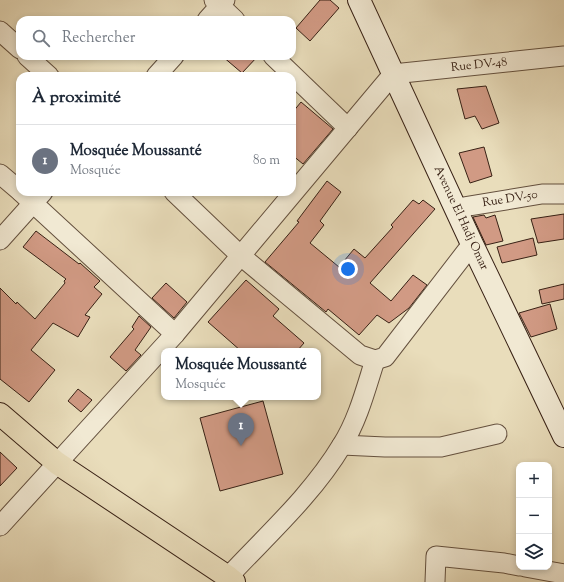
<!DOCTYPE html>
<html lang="fr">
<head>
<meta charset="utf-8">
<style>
  body { margin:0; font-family:"Sorts Mill Goudy",serif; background:#f2f2f3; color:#1f2937 }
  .controls { position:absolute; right:12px; bottom:12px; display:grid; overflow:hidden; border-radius:8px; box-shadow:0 2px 6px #0003 }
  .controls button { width:36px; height:36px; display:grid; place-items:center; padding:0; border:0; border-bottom:1px solid #e0e1e3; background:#fff; color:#1f2937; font:20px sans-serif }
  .you { position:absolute; left:348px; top:269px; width:14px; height:14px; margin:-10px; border:3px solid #fff; border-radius:50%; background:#1a73e8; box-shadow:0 0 0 6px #1a73e833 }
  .badge { display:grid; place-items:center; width:26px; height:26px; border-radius:50%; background:#2563eb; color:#fff; font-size:13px; font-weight:700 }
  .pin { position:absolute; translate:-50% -33px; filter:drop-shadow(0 1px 2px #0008) }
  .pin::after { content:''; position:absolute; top:21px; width:14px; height:12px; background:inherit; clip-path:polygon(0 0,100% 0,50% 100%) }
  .popup { position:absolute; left:161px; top:348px; width:160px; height:52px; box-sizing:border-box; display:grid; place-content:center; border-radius:8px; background:#fff; filter:drop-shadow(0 1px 3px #0005); font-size:13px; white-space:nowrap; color:#747a83 }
  .popup b { font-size:15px; color:#1f2937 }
  .popup::after { content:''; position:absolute; left:50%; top:100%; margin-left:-8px; border:8px solid transparent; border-top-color:#fff }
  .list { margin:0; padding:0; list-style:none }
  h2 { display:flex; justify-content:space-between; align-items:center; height:52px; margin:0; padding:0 16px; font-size:17px }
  h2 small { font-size:13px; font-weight:400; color:#747a83 }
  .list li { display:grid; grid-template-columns:26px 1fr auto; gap:12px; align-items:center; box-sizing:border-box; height:72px; padding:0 16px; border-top:1px solid #e0e1e3 }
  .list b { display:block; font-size:15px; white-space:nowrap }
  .list p { margin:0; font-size:13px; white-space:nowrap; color:#747a83 }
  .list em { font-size:13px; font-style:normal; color:#747a83 }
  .icon { flex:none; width:22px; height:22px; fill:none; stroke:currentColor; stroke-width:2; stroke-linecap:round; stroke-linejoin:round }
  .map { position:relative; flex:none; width:564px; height:582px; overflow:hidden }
  .search { position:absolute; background:#fff; box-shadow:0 2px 6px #0003; left:16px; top:16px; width:280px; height:44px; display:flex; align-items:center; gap:10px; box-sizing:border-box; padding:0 14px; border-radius:12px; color:#747a83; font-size:15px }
  .panel { position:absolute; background:#fff; box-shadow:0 2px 6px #0003; left:16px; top:72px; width:280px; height:124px; border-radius:12px }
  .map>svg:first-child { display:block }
  .building { fill:#d19a84; stroke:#382115 }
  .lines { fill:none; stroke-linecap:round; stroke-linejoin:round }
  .street-casing { stroke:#64503e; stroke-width:21 }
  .secondary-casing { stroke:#382115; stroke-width:24 }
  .primary-casing { stroke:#382115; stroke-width:24 }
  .street { stroke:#f1e9d3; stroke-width:19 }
  .secondary { stroke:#f1e9d3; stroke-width:22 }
  .primary { stroke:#e9ddbb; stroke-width:22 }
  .labels { text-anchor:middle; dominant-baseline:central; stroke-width:3; stroke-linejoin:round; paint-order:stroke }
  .street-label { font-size:12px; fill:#382115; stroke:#f1e9d3 }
</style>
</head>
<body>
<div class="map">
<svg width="564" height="582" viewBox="0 0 564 582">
  <rect width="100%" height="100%" fill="#e9ddbb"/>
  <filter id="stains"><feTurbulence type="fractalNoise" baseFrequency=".005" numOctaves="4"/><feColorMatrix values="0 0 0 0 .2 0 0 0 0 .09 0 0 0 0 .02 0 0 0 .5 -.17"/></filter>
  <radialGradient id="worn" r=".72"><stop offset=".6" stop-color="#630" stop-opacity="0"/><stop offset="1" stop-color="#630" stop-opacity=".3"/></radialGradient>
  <g class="building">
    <path d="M 320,0 L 330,0 L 339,8 L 310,41 L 296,28 Z"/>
    <path d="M 222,56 L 258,56 L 242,73 Z"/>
    <path d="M 486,86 L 499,123 L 482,129 L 475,116 L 465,119 L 457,89 Z"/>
    <path d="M 301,102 L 333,129 L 303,164 L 292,155 L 292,113 Z"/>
    <path d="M 484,147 L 492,176 L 470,183 L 459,153 Z"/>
    <path d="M 327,181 L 341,192 L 320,221 L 324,225 L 310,243 L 339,267 L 354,249 L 365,258 L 393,227 L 391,225 L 413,200 L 419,204 L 423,200 L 435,209 L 370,283 L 391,301 L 413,275 L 427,285 L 409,308 L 389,323 L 377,315 L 359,335 L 328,309 L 326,312 L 265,262 L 299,222 L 297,221 Z"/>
    <path d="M 564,214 L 564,239 L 538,243 L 531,219 Z"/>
    <path d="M 484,215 L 486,218 L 495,215 L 503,241 L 486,245 L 473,217 Z"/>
    <path d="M 36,231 L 79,264 L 80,263 L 100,281 L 94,287 L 102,294 L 85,315 L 90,317 L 78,337 L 53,323 L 31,350 L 55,370 L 29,402 L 0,379 L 0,288 L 16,304 L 17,302 L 35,319 L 65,283 L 64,281 L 66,279 L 23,247 Z"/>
    <path d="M 533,238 L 537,255 L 502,263 L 497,247 Z"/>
    <path d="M 246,280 L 279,309 L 273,316 L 304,343 L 297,351 L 241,351 L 208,322 Z"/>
    <path d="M 166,283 L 187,302 L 174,318 L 152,298 Z"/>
    <path d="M 564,284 L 564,299 L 542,304 L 539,290 Z"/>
    <path d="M 550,304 L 557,329 L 531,337 L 519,313 Z"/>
    <path d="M 139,316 L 151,327 L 135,350 L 141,355 L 126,371 L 110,357 L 134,329 L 132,327 Z"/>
    <path d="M 78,389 L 92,400 L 81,412 L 68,401 Z"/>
    <path d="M 263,401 L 283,474 L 220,491 L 200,418 Z"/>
    <path d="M 0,452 L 17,468 L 0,486 Z"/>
  </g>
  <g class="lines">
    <defs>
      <g id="street">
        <path d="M 214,0 L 235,20"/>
        <path d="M 207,20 L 225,0"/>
        <path d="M 0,31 L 20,49"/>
        <path d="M 27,56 L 49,76"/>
        <path d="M 273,56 L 348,128"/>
        <path d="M 156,76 L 174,56"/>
        <path d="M 0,174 L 20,191"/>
        <path d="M 21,192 L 175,334"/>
        <path d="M 174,192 L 241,256 L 360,355 L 375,360 L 385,357 L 472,244"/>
        <path d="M 457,208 L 542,194 L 564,194"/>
        <path d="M 0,240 L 43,192"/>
        <path d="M 342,445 L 385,447 L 441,447 L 497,434"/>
        <path d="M 0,526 L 175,334 L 393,74 L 564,56"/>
        <path d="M 525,567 L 564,574"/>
        <path d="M 228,577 C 267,535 312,495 342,445 C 358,420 366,388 375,360"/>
        <path d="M 435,582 L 436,556 L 504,563 L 519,566"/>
      </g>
      <path id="secondary" d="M 359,0 L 472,244 L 564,436"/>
      <path id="primary" d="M 0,414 L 57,463 L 228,577 L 234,582"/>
    </defs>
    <use href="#street" class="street-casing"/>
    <use href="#secondary" class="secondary-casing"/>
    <use href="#primary" class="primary-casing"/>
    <use href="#street" class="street"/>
    <use href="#secondary" class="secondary"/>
    <use href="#primary" class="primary"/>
  </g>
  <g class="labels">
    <g class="street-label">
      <text transform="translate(479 65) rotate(-6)">Rue DV-48</text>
      <text transform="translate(510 199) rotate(-9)">Rue DV-50</text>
      <text transform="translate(461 218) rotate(65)">Avenue El Hadj Omar</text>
    </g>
  </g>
  <rect width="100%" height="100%" filter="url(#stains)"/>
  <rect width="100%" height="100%" fill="url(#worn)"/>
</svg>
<div class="controls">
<button>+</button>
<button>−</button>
<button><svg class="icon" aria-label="layers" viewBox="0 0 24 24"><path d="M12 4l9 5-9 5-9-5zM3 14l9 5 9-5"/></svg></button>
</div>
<div class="you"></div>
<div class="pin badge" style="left:241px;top:446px;background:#6b7280">1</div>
<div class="popup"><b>Mosquée Moussanté</b>Mosquée</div>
<div class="search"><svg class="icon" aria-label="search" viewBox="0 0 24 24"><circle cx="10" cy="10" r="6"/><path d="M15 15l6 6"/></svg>Rechercher</div>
<section class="panel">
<h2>À proximité<small></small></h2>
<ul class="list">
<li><span class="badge" style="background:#6b7280">1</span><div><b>Mosquée Moussanté</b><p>Mosquée</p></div><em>80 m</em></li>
</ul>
</section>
</div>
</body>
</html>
